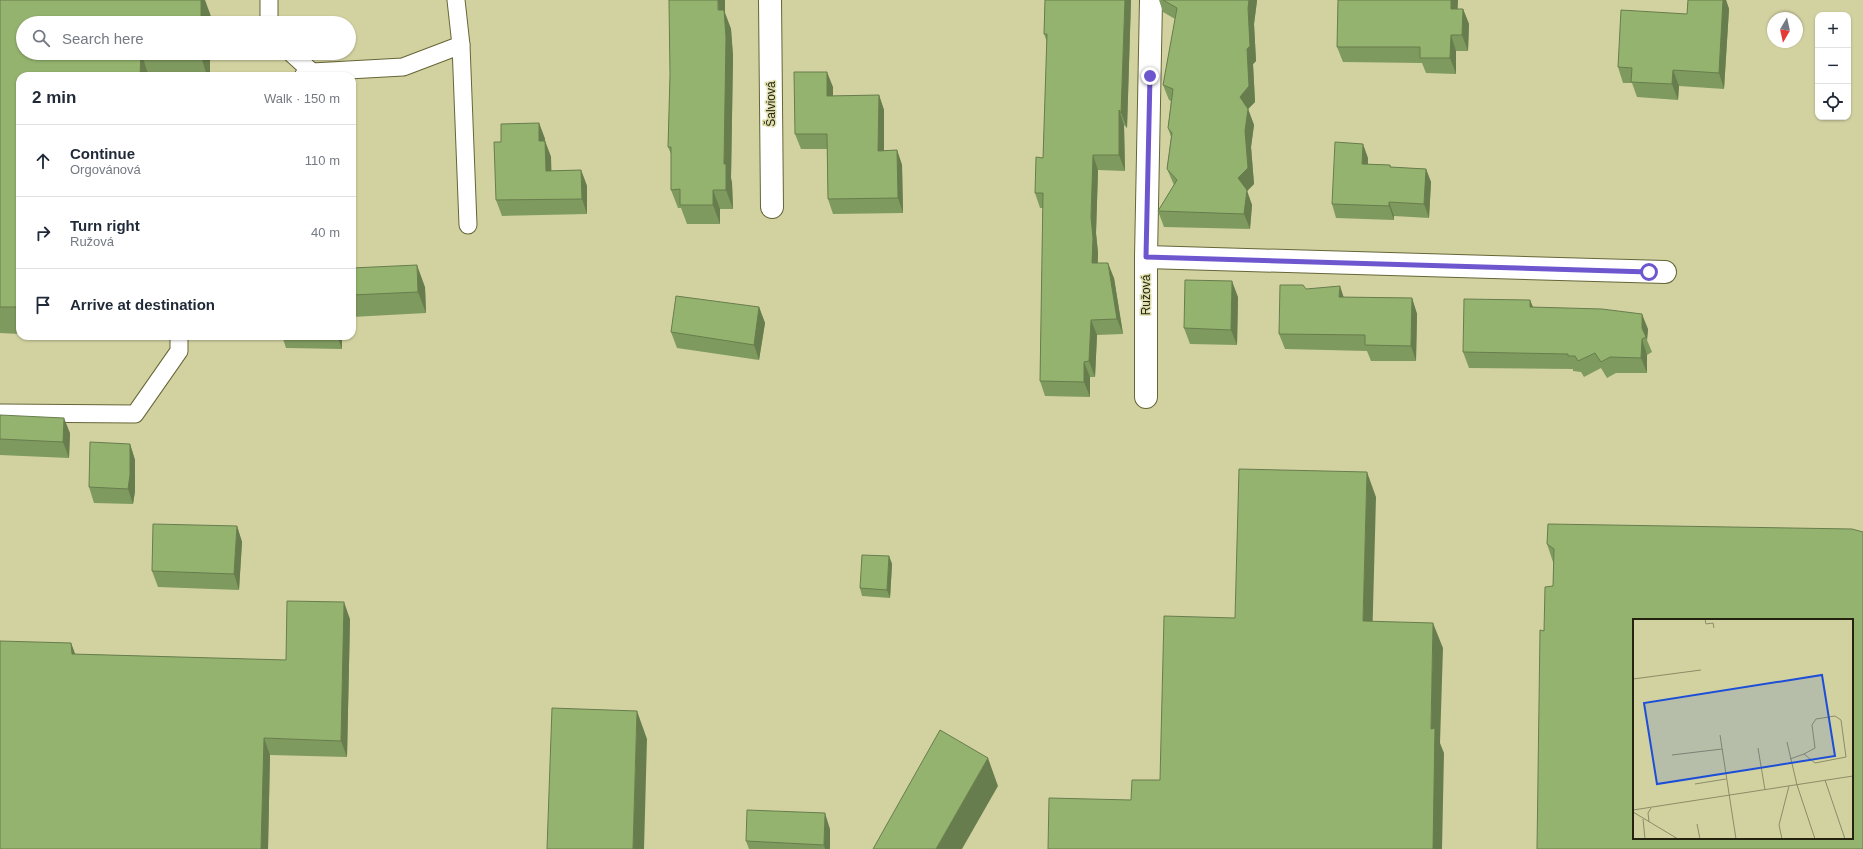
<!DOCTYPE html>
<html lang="en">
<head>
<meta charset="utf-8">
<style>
  body { margin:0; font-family:Arial,sans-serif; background:#f2f2f3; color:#1f2937 }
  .controls { position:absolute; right:12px; top:12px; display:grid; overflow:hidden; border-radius:8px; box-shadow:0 1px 3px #0004 }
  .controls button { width:36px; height:36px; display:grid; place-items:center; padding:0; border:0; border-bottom:1px solid #e0e1e3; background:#fff; color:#1f2937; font:20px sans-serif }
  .compass { position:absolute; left:1767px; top:12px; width:36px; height:36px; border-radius:50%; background:#fff; box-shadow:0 1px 3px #0004; rotate:189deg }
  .stop { position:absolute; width:12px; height:12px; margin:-9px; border:3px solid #6e56cf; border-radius:50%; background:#fff }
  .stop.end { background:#6e56cf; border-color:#fff; box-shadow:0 1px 4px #0008 }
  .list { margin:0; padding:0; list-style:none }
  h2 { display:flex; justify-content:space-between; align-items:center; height:52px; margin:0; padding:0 16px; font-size:17px }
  h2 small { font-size:13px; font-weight:400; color:#747a83 }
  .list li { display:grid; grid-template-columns:26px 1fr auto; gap:12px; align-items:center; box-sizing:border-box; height:72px; padding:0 16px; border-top:1px solid #e0e1e3 }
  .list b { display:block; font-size:15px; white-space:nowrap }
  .list p { margin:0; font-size:13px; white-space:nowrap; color:#747a83 }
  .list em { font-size:13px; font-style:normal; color:#747a83 }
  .icon { flex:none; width:22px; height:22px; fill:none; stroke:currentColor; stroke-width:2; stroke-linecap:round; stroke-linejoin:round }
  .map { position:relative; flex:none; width:1863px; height:849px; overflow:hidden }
  .search { position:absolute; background:#fff; box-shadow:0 1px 3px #0004; left:16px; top:16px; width:340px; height:44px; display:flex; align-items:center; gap:10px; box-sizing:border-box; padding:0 14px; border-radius:22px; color:#747a83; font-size:15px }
  .panel { position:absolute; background:#fff; box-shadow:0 1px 3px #0004; left:16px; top:72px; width:340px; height:268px; border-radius:12px }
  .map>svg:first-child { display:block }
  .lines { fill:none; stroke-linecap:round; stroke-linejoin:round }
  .service-casing { stroke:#656537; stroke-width:19 }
  .minor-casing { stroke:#656537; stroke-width:24 }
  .service { stroke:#fff; stroke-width:17 }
  .minor { stroke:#fff; stroke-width:22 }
  .wall { fill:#7f9a5f }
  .shaded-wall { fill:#687d4d }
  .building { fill:#94b36e; stroke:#687d4d; fill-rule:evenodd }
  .route { stroke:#6e56cf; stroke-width:5 }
  .labels { text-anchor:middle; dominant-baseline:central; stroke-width:3; stroke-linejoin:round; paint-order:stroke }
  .street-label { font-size:12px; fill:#232310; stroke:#dfdfad }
  .inset-road { fill:none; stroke:#8c8c67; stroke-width:1 }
  .view { fill:#1d4ed8; fill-opacity:0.15; stroke:#1d4ed8; stroke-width:2 }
  .inset-edge { fill:none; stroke:#232310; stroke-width:2 }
</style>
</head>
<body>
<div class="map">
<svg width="1863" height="849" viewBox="0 0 1863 849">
  <rect width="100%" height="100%" fill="#d2d2a1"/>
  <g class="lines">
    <defs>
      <g id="service">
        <path d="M 269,0 L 269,23"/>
        <path d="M 456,0 L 461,45 L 468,225"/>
        <path d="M 291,53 L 312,72"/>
        <path d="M 303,76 L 312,72 L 403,67 L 461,45"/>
        <path d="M 0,413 L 135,414 L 179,351 L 179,336"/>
      </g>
      <g id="minor">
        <path d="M 770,0 L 772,207"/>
        <path d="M 1146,257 L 1665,272"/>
        <path d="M 1146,397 L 1146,257 L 1151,0"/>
      </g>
    </defs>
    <use href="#service" class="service-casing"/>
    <use href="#minor" class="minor-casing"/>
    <use href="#service" class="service"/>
    <use href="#minor" class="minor"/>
  </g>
  <g class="wall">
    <path d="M 0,0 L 212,19 L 211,23 L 23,23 L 210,53 L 210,76 L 20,76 L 20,334 L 0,333 Z"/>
    <path d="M 1045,0 L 1131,0 L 1127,128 L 1124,125 L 1125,171 L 1098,170 L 1096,233 L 1098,253 L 1098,263 L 1114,278 L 1123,334 L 1097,335 L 1095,377 L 1090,377 L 1090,397 L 1045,396 L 1040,381 L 1043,208 L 1040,208 L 1035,193 L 1043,158 L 1047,42 L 1044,34 Z"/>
    <path d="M 1159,0 L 1257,0 L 1254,24 L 1256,61 L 1253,64 L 1255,102 L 1248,109 L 1254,125 L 1251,147 L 1254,184 L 1247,191 L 1252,205 L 1250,229 L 1164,227 L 1158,211 L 1174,185 L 1167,169 L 1171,137 L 1168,128 L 1171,101 L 1169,100 L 1163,85 L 1175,19 L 1163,12 Z"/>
    <path d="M 1338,0 L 1458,0 L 1457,9 L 1463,9 L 1469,24 L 1468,51 L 1456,51 L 1456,74 L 1426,73 L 1422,63 L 1343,62 L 1337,47 Z"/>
    <path d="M 1688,0 L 1726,0 L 1729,9 L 1724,89 L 1679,86 L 1678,100 L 1637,97 L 1632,83 L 1623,83 L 1618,67 L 1687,14 Z"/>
    <path d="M 725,13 L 731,29 L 733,56 L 731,178 L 732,183 L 733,209 L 720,209 L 720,224 L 687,224 L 681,208 L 678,208 L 671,190 L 671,154 L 668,147 L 670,75 Z"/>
    <path d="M 833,87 L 833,96 L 879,95 L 884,110 L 884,151 L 897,150 L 902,165 L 903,213 L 833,214 L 828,199 L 827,149 L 801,149 L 795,134 Z"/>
    <path d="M 539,123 L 545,139 L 545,141 L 551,157 L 551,171 L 581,170 L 587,186 L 587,214 L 502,216 L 496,200 L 501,142 Z"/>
    <path d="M 1368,158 L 1368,164 L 1390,165 L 1391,167 L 1426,169 L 1431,182 L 1429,218 L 1394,216 L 1394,220 L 1336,218 L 1332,204 Z"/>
    <path d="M 352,268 L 425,287 L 426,313 L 352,317 Z"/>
    <path d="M 1306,289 L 1344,297 L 1412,298 L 1417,314 L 1416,361 L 1371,361 L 1367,351 L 1285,349 L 1279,334 Z"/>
    <path d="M 1238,297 L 1237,345 L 1190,344 L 1184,328 Z"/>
    <path d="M 1530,300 L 1533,307 L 1648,329 L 1647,340 L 1652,352 L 1647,355 L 1647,373 L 1616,373 L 1607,378 L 1601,368 L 1584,377 L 1581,372 L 1573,371 L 1573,369 L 1469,368 L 1463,352 Z"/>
    <path d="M 759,307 L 765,323 L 759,360 L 677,348 L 671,332 Z"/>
    <path d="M 114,336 L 144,336 L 144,337 Z"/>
    <path d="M 282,336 L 342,336 L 342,349 L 286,348 Z"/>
    <path d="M 0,415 L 70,433 L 69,458 L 0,455 Z"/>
    <path d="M 130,444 L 135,460 L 135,491 L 133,504 L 94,503 L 89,487 Z"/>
    <path d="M 1548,524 L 1863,849 L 1544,631 L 1553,586 L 1553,562 L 1547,544 Z"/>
    <path d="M 237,526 L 242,542 L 239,590 L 158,587 L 152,571 Z"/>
    <path d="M 889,556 L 892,564 L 890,598 L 862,596 L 860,588 Z"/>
    <path d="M 350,619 L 347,757 L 270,755 L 268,849 L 0,849 L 71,643 L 75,654 L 286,660 Z"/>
    <path d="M 830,829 L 830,849 L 749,849 L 746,841 Z"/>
  </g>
  <g class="shaded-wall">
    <path d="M 201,0 L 205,0 L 212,19 L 211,23 L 201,23 Z"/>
    <path d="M 718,0 L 725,0 L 725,13 L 731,29 L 733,56 L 731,178 L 732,183 L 733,209 L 726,190 L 724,164 Z"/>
    <path d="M 1125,0 L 1131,0 L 1127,128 L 1121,113 Z"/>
    <path d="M 1249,0 L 1257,0 L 1257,1 L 1254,24 L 1256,61 L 1253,64 L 1255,102 L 1248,109 L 1254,125 L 1251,147 L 1254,184 L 1247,191 L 1252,205 L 1250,229 L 1244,214 L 1238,178 L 1240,97 L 1247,49 L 1248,8 Z"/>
    <path d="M 1451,0 L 1458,0 L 1457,24 L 1451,9 Z"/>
    <path d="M 1723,0 L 1726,0 L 1729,9 L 1724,89 L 1719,73 Z"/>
    <path d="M 1463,9 L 1469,24 L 1468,51 L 1462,35 Z"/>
    <path d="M 1451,35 L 1456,51 L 1456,74 L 1450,58 Z"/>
    <path d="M 141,53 L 149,76 L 140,76 Z"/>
    <path d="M 200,53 L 210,53 L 210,76 L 207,76 Z"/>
    <path d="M 1673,70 L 1679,86 L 1678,100 L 1672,84 Z"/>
    <path d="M 827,72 L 833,87 L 833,111 L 827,96 Z"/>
    <path d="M 879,95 L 884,110 L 884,166 L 878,151 Z"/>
    <path d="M 1119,110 L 1124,125 L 1125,171 L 1119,155 Z"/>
    <path d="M 539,123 L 545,139 L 545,157 L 539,141 Z"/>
    <path d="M 545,141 L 551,157 L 552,187 L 546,171 Z"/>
    <path d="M 1363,144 L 1368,158 L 1367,177 L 1362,164 Z"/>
    <path d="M 897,150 L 902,165 L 903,213 L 898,198 Z"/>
    <path d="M 1093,155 L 1098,170 L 1096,233 L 1098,253 L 1097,279 L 1092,263 L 1091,217 Z"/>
    <path d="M 1426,169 L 1431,182 L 1429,218 L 1424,204 Z"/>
    <path d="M 581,170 L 587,186 L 587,214 L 582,199 Z"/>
    <path d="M 713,190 L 720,209 L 720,224 L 713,205 Z"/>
    <path d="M 1389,202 L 1394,216 L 1394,220 L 1389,206 Z"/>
    <path d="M 1108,263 L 1114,278 L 1123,334 L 1117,319 Z"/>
    <path d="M 417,265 L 425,287 L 426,313 L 418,292 Z"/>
    <path d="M 1232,281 L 1238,297 L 1237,345 L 1231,330 Z"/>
    <path d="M 1340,286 L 1345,301 L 1339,297 Z"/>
    <path d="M 1412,298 L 1417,314 L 1416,361 L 1411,346 Z"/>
    <path d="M 1530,300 L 1536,315 L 1530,307 Z"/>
    <path d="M 759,307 L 765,323 L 759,360 L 754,345 Z"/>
    <path d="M 1642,314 L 1648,329 L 1647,340 L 1642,328 Z"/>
    <path d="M 1091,320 L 1097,335 L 1095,377 L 1089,361 Z"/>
    <path d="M 337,336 L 342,336 L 342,349 Z"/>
    <path d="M 1642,339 L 1647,355 L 1647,373 L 1641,358 Z"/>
    <path d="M 1084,362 L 1090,377 L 1090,397 L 1084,382 Z"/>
    <path d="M 64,418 L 70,433 L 69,458 L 63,442 Z"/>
    <path d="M 130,444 L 135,460 L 135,491 L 133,504 L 128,489 Z"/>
    <path d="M 1367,472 L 1376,497 L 1372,646 L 1363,621 Z"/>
    <path d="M 237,526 L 242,542 L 239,590 L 234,574 Z"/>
    <path d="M 889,556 L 892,564 L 890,598 L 887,590 Z"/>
    <path d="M 344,602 L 350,619 L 347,757 L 341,741 Z"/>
    <path d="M 1433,623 L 1443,648 L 1440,743 L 1444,753 L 1442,849 L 1433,849 L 1431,729 Z"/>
    <path d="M 71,643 L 77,659 L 72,654 Z"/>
    <path d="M 637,711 L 647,739 L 644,849 L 633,849 Z"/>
    <path d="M 264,738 L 270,755 L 268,849 L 261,849 Z"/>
    <path d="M 988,758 L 998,786 L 962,849 L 936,849 Z"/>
    <path d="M 825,813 L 830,829 L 830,849 L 825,849 L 824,845 Z"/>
  </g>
  <g class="building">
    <path d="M 0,0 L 201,0 L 201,23 L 23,23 L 23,53 L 141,53 L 140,76 L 20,76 L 20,307 L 0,307 Z"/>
    <path d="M 669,0 L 718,0 L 718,10 L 724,10 L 726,37 L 724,164 L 726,164 L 726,190 L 713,190 L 713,205 L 680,205 L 680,189 L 671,190 L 671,147 L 668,147 L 670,75 Z"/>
    <path d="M 1045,0 L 1125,0 L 1121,113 L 1119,110 L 1119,155 L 1093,155 L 1091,217 L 1093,238 L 1092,263 L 1108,263 L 1117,319 L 1091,320 L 1089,361 L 1084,362 L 1084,382 L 1040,381 L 1043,193 L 1035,193 L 1036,157 L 1043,158 L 1047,34 L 1044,34 Z"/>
    <path d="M 1163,0 L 1249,0 L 1248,8 L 1250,46 L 1247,49 L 1249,86 L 1240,97 L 1248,109 L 1245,131 L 1248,168 L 1238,178 L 1247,190 L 1244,214 L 1158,211 L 1177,180 L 1167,169 L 1172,133 L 1168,128 L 1173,89 L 1163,85 L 1177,8 Z"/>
    <path d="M 1338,0 L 1451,0 L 1451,9 L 1463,9 L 1462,35 L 1451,35 L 1450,58 L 1420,58 L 1420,47 L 1337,47 Z"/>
    <path d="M 1688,0 L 1723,0 L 1719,73 L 1673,70 L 1672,84 L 1631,82 L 1632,68 L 1618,67 L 1621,10 L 1687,14 Z"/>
    <path d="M 149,53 L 200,53 L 200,54 Z"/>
    <path d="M 794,72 L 827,72 L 827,96 L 879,95 L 878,151 L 897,150 L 898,198 L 828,199 L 827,134 L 795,134 Z"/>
    <path d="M 539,123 L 539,141 L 545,141 L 546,171 L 581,170 L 582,199 L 496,200 L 494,142 L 501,142 L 501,124 Z"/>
    <path d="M 1335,142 L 1363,144 L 1362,164 L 1390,165 L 1390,167 L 1426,169 L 1424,204 L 1389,202 L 1389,206 L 1332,204 Z"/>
    <path d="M 417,265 L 418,292 L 352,295 L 352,268 Z"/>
    <path d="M 1185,280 L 1232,281 L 1231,330 L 1184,328 Z"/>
    <path d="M 1280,285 L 1303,285 L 1306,289 L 1340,286 L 1339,297 L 1412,298 L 1411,346 L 1365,345 L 1365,335 L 1279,334 Z"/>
    <path d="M 676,296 L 759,307 L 754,345 L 671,332 Z"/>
    <path d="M 1464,299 L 1530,300 L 1530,307 L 1602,309 L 1642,314 L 1642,328 L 1646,337 L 1642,339 L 1641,358 L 1610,357 L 1601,362 L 1595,353 L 1578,361 L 1575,356 L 1568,356 L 1568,354 L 1463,352 Z"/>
    <path d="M 0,415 L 64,418 L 63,442 L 0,439 Z"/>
    <path d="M 90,442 L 130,444 L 130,475 L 128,489 L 89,487 Z"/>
    <path d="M 1239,469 L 1367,472 L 1363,621 L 1433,623 L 1431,729 L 1435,728 L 1433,849 L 1048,849 L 1049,798 L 1131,800 L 1132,780 L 1160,780 L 1164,616 L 1235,618 Z"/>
    <path d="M 153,524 L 237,526 L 234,574 L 152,571 Z"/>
    <path d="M 1548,524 L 1852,529 L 1863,532 L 1863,849 L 1537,849 L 1540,630 L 1544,631 L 1545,587 L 1553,586 L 1554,549 L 1547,544 ZM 1634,620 L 1852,620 L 1852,838 L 1634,838 Z"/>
    <path d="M 862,555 L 889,556 L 887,590 L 860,588 Z"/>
    <path d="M 287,601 L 344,602 L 341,741 L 264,738 L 261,849 L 0,849 L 0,641 L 71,643 L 72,654 L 286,660 Z"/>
    <path d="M 552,708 L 637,711 L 633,849 L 547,849 Z"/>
    <path d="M 940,730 L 988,758 L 936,849 L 873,849 Z"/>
    <path d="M 747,810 L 825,813 L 824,845 L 746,841 Z"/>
  </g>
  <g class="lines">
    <path class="route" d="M 1150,76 L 1146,257 L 1649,272"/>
  </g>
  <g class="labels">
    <g class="street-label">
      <text transform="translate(771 104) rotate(-90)">Šalviová</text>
      <text transform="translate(1146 295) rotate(-90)">Ružová</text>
    </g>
  </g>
  <g transform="translate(1633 619)">
    <rect width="220" height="220" fill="#d2d2a1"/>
    <path class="inset-road" d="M 72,0 L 73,5 L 80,4 L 81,9M 0,60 L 68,51M 87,116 L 103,220M 154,123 L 164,166 L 182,220M 125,129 L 132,171M 39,136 L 89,130M 157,140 L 171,135 L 182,144 L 213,138 L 208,101 L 202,97 L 183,100 L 179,106 L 182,129 L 171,135M 192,161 L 212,220M 62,165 L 93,160M 0,191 L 220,157M 0,193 L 45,220M 10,200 L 12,220M 16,203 L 15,194 L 18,189M 64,205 L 67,220M 149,220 L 146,206 L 156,167"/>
    <path class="view" d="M 189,56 L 202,137 L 24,165 L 11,84 Z"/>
    <rect width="220" height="220" class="inset-edge"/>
  </g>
</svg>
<div class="controls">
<button>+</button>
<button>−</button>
<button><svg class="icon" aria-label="locate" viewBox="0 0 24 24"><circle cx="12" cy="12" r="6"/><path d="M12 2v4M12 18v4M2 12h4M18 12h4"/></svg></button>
</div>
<svg class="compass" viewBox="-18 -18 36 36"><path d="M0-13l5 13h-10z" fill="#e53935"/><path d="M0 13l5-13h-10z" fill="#747a83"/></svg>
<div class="stop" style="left:1649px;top:272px"></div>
<div class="stop end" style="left:1150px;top:76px"></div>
<div class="search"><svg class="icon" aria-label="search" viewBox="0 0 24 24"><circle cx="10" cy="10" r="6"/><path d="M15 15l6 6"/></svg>Search here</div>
<section class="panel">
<h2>2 min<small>Walk · 150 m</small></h2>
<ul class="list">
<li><svg class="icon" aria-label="ahead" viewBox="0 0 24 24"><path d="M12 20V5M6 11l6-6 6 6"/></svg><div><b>Continue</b><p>Orgovánová</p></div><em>110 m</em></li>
<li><svg class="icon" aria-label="right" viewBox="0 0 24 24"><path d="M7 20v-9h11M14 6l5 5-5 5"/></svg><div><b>Turn right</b><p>Ružová</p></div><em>40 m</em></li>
<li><svg class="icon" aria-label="arrive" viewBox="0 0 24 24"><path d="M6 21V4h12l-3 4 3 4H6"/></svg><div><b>Arrive at destination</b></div></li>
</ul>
</section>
</div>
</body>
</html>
